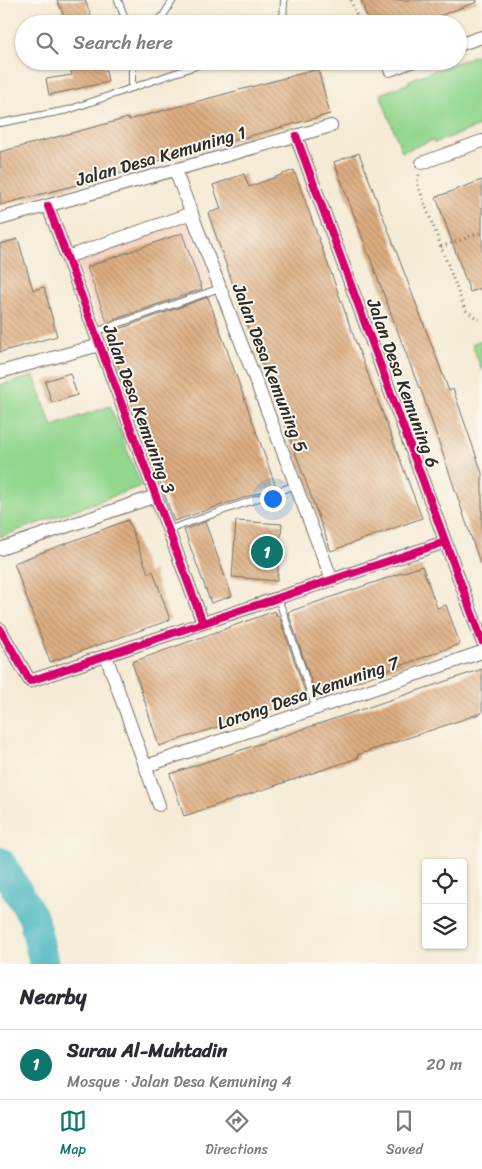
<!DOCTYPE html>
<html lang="en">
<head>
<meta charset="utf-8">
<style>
  body { margin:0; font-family:Sriracha,sans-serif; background:#f2f2f3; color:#2b2b33 }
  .controls { position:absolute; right:15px; bottom:15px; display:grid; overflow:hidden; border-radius:5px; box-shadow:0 1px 4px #0004 }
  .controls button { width:45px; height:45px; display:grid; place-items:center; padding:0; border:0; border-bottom:1px solid #e1e1e2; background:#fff; color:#2b2b33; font:25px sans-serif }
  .you { position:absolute; left:272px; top:498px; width:18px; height:18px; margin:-12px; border:4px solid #fff; border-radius:50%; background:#1a73e8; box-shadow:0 0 0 8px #1a73e833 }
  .badge { display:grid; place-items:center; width:32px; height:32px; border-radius:50%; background:#0f766e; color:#fff; font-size:16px; font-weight:700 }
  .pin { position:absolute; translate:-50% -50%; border:2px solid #fff; box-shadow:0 1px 5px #0006 }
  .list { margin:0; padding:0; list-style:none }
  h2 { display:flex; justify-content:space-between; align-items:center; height:65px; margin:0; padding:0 20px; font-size:21px }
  h2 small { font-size:16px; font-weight:400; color:#7c7c81 }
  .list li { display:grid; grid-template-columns:32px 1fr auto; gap:15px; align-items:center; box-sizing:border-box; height:70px; padding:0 20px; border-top:1px solid #e1e1e2 }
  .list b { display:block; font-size:19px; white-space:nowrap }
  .list p { margin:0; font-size:16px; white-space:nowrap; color:#7c7c81 }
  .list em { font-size:16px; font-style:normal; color:#7c7c81 }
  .icon { flex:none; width:28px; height:28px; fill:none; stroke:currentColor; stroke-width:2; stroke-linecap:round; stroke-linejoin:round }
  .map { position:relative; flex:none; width:482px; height:964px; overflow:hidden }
  .search { position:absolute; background:#fff; box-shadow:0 1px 4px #0004; left:15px; right:15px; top:15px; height:55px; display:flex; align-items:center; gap:12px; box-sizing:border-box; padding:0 18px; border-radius:28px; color:#7c7c81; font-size:19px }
  .sheet { height:135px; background:#fff }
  nav { display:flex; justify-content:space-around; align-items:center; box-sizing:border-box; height:70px; border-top:1px solid #e1e1e2; background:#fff; font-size:14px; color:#7c7c81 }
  nav a { display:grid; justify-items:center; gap:2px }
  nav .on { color:#0f766e }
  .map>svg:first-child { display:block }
  .built { fill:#f4d3bf }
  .park { fill:#93d78f; stroke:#5f815d }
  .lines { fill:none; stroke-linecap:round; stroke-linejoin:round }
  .river { stroke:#48b7c1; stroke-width:30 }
  .building { fill:url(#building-back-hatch) }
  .lane-casing { stroke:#726e67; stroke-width:8 }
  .street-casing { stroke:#726e67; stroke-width:14 }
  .path { stroke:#726e67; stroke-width:3; stroke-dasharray:1 4; stroke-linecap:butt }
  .lane { stroke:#fff; stroke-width:6 }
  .street { stroke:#fff; stroke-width:12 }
  .cycleway-casing { stroke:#fbf7ec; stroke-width:11 }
  .cycleway { stroke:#d6006c; stroke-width:8 }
  .labels { text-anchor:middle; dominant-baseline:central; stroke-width:4; stroke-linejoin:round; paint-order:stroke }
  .street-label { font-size:18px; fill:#2b2b2b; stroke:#fbf7ec }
</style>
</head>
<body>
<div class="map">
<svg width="482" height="964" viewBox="0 0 482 964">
  <defs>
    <pattern id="building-back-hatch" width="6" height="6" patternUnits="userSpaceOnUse" patternTransform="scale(1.25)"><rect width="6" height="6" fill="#ddad81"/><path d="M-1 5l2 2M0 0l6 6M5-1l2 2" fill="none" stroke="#b38d6a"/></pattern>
  </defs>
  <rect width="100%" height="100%" fill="#fbf7ec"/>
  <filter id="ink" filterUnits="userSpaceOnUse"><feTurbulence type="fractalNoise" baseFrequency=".02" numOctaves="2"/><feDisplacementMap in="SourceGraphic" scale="10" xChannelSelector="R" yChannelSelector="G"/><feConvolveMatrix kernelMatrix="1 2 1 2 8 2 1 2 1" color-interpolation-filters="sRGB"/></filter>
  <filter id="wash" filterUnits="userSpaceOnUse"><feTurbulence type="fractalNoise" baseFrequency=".0096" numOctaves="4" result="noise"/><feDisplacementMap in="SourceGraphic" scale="20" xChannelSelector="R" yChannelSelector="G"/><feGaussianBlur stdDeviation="1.12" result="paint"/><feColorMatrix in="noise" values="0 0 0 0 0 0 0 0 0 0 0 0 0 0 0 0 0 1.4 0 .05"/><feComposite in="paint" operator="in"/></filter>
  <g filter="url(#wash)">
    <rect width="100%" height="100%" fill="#f5ebd6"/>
    <path class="built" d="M 188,220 L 214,285 L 101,326 L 77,260 Z"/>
    <g class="park">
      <path d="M 482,53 L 482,125 L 434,143 L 433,140 L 402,152 L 380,94 L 409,83 L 409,80 Z"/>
      <path d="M 482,340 L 482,371 L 472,344 Z"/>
      <path d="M 34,376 L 52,426 L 110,406 L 141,486 L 0,537 L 0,385 Z"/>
    </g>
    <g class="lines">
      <path class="river" d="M 0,862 L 33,917 L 44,964"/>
    </g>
    <g id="blocks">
      <g class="building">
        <path d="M 57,0 L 85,0 L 94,24 L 68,24 Z"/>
        <path d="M 361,0 L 477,0 L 477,2 L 417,24 L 369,24 Z"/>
        <path d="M 94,61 L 104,61 L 108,82 L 49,95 L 46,79 L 72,75 L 70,66 Z"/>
        <path d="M 318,69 L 330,114 L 140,166 L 141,168 L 0,205 L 0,152 L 128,118 L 128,120 Z"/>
        <path d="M 359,153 L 449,391 L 453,389 L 482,473 L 482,562 L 480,563 L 420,387 L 419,388 L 334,162 Z"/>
        <path d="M 294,170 L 358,348 L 422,518 L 331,551 L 263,364 L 261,365 L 208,213 L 221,209 L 213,185 L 244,174 L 249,187 Z"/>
        <path d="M 482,180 L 482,288 L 470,292 L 436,197 Z"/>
        <path d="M 182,233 L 202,289 L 107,322 L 87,267 Z"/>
        <path d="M 18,239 L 33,290 L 44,287 L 57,336 L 0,352 L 0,244 Z"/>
        <path d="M 208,297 L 276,487 L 174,521 L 107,335 L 111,334 L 111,332 Z"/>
        <path d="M 70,373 L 77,395 L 52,403 L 45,381 Z"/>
        <path d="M 128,520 L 148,573 L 153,571 L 170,620 L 50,662 L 14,563 Z"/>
        <path d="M 236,521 L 282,524 L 277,581 L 232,577 Z"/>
        <path d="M 205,522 L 232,596 L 211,603 L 184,530 Z"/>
        <path d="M 422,566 L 437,608 L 446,605 L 460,644 L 318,696 L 316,695 L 288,612 Z"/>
        <path d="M 275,611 L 277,616 L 279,616 L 307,698 L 159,746 L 132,662 Z"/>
        <path d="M 482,669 L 482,713 L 357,755 L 358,758 L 184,816 L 170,774 Z"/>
      </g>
    </g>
  </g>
  <g filter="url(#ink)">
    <use href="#blocks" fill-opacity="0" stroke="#726e67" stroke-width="1"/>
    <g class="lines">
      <defs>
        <g id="lane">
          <path d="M 118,0 L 127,24"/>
          <path d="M 154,24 L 163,16 L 173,0"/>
          <path d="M 283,24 L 284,0"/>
          <path d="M 132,61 L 132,88"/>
          <path d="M 0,123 L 68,110 L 210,61"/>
          <path d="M 95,332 L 220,288"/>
          <path d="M 168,530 L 296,485"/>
          <path d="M 278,598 L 316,709"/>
        </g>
        <g id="street">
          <path d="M 458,45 L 482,37"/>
          <path d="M 390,70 L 414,61"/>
          <path d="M 296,136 L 482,641"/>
          <path d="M 422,163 L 482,141"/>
          <path d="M 175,170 L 332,580"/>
          <path d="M 48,206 L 203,623"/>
          <path d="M 0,219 L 331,126"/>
          <path d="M 67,257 L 192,213"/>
          <path d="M 0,372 L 100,345"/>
          <path d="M 0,549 L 156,496"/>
          <path d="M 0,629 L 30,681 L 445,542"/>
          <path d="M 106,656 L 159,805"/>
          <path d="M 146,766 L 482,652"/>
        </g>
      </defs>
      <use href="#lane" class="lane-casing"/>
      <use href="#street" class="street-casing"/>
      <g class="path">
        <path d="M 351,0 L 360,24"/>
        <path d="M 419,175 L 417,183 L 465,310 L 482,322"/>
        <path d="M 441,247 L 482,232"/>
      </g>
      <use href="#lane" class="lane"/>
      <use href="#street" class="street"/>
      <defs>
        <g id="cycleway">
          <path d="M 296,136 L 482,641"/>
          <path d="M 48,206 L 203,623"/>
          <path d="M 0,629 L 30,681 L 445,542"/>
        </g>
      </defs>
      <use href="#cycleway" class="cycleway-casing"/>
      <use href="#cycleway" class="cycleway"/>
    </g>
  </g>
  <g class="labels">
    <g class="street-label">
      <text transform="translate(161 156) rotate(-16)">Jalan Desa Kemuning 1</text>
      <text transform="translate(270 368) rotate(69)">Jalan Desa Kemuning 5</text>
      <text transform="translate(403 383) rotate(70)">Jalan Desa Kemuning 6</text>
      <text transform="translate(139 409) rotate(70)">Jalan Desa Kemuning 3</text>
      <text transform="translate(308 693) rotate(-19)">Lorong Desa Kemuning 7</text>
    </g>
  </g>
</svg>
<div class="controls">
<button><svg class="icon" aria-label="locate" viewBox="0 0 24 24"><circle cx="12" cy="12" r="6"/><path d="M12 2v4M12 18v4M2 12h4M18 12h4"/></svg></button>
<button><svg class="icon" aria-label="layers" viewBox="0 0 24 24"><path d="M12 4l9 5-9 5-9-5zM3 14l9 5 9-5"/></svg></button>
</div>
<div class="you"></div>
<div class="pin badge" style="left:267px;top:552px">1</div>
<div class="search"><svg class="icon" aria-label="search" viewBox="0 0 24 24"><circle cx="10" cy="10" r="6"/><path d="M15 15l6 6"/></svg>Search here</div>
</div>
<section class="sheet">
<h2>Nearby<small></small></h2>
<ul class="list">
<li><span class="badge">1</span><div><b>Surau Al-Muhtadin</b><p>Mosque · Jalan Desa Kemuning 4</p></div><em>20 m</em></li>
</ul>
</section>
<nav>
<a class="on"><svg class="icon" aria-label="map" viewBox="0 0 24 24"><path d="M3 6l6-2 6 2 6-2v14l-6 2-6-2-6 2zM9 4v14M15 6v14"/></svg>Map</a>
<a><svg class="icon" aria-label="directions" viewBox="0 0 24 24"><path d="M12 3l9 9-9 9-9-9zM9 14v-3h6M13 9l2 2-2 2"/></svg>Directions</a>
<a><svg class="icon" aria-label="saved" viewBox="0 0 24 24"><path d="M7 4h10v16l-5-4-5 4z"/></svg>Saved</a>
</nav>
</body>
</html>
